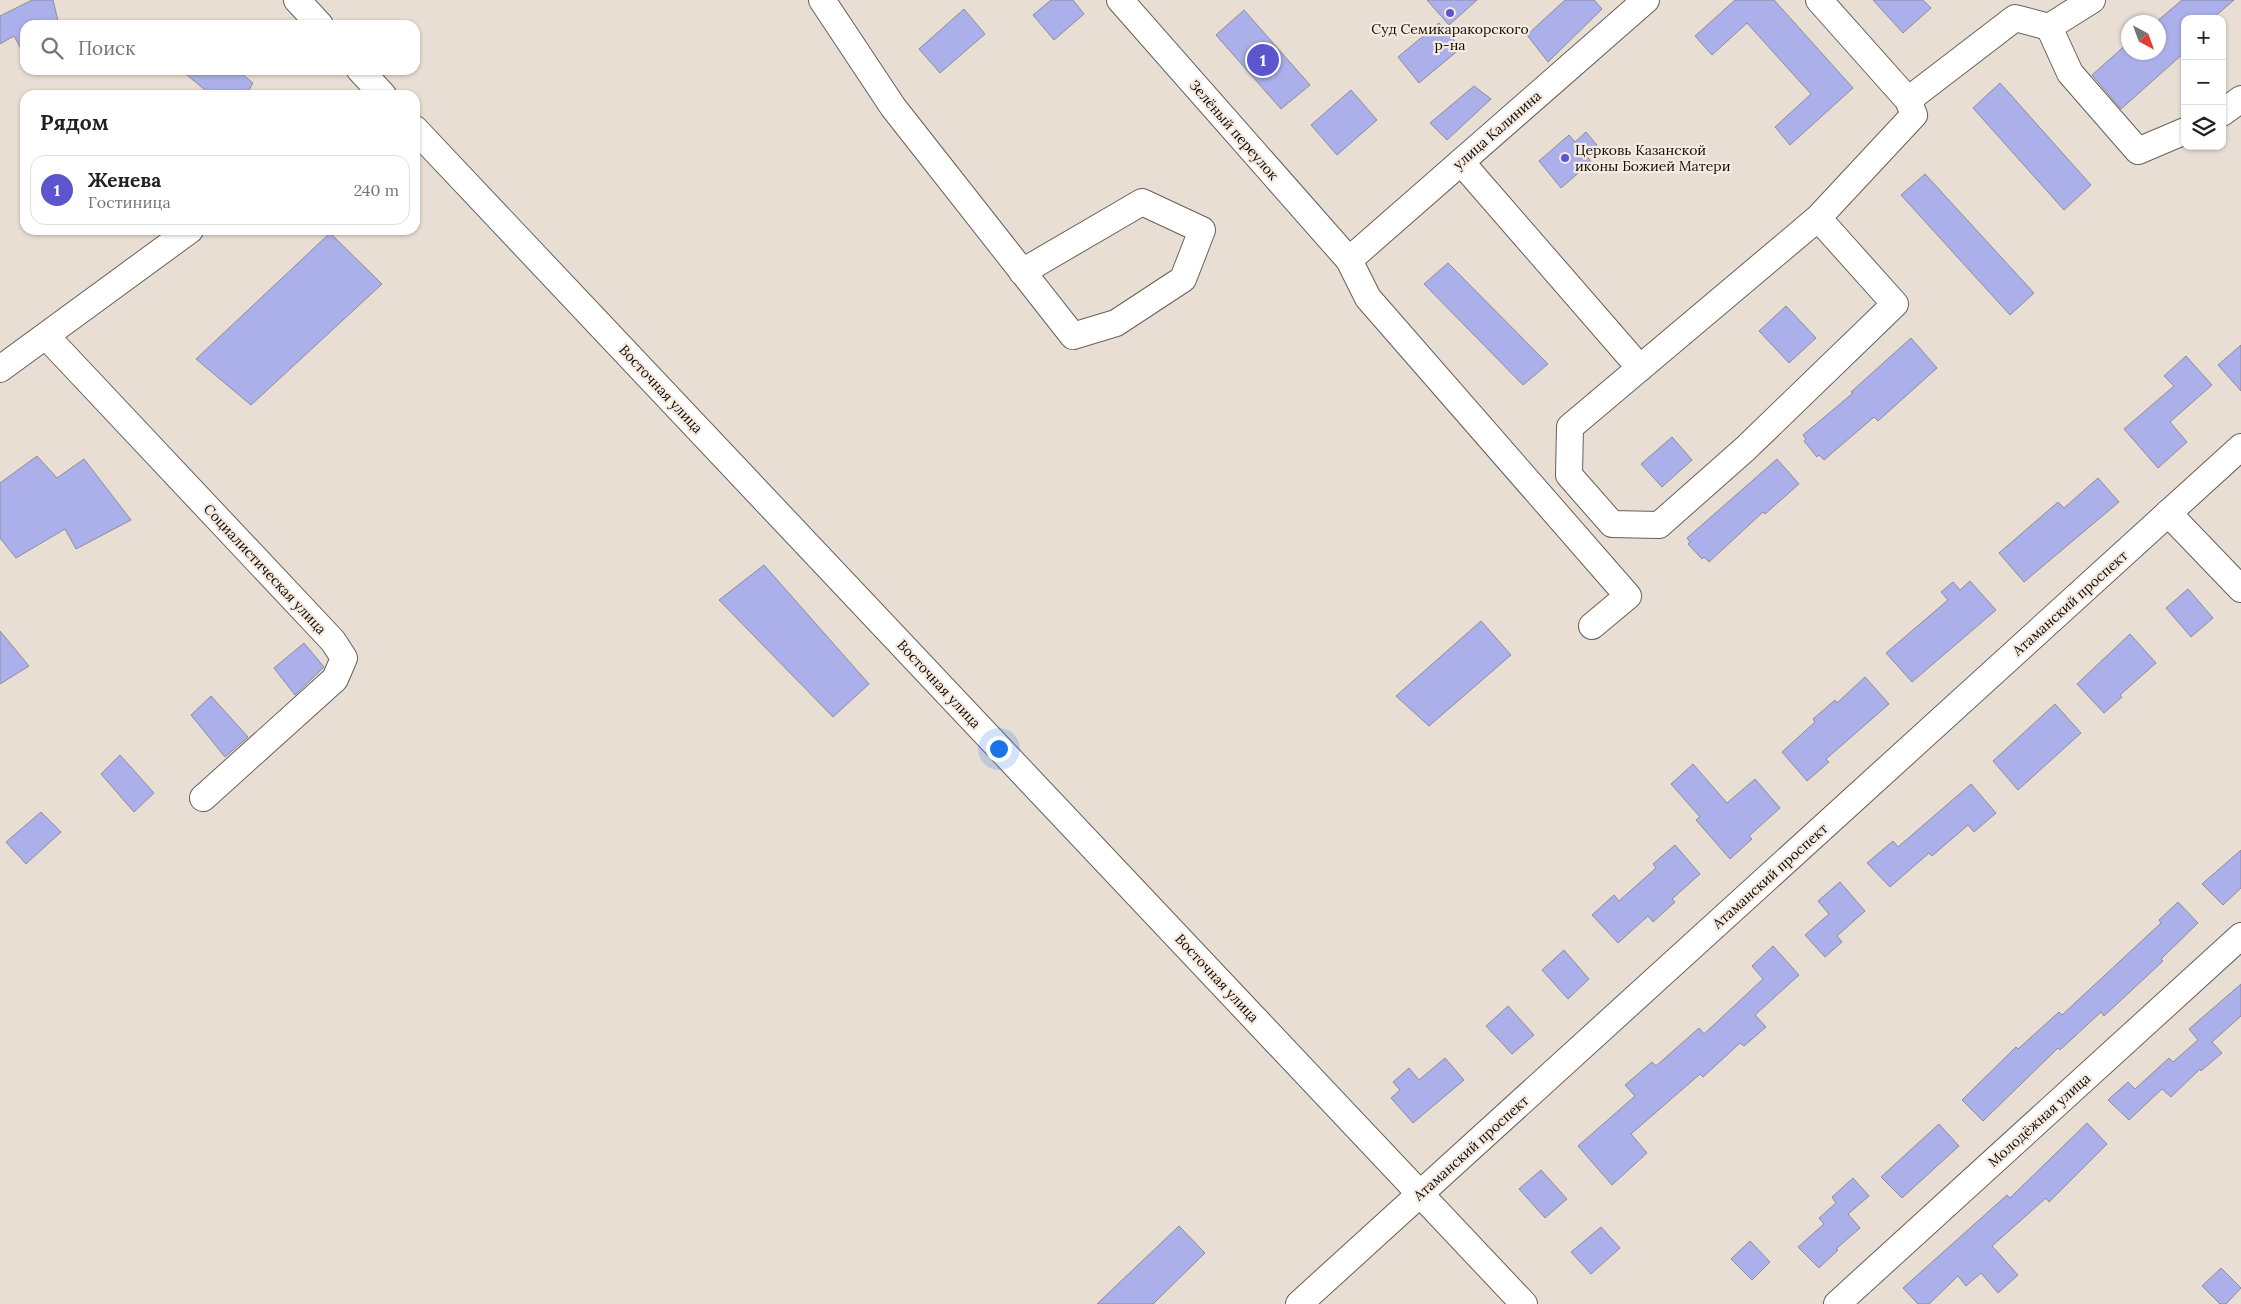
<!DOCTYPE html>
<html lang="ru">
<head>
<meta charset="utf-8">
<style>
  body { margin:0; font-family:Lora,serif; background:#f6f6f6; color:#202124 }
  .controls { position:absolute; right:15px; top:15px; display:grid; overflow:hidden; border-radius:10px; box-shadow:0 1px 4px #0004 }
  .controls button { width:45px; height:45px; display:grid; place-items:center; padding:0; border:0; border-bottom:1px solid #e0e0e0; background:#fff; color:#202124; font:25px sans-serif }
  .compass { position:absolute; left:2121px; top:15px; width:45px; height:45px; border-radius:50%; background:#fff; box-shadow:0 1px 4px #0004; rotate:139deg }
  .you { position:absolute; left:998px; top:748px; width:18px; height:18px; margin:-12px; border:4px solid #fff; border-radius:50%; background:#1a73e8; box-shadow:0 0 0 8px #1a73e833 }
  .badge { display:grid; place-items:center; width:32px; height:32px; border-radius:50%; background:#5c55cd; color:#fff; font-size:16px; font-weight:700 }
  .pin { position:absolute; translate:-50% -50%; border:2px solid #fff; box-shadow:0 1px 5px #0006 }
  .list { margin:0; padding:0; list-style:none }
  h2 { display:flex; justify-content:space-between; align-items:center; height:65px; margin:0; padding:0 20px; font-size:21px }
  h2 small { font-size:16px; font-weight:400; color:#757577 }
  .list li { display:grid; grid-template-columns:32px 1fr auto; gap:15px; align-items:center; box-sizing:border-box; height:70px; margin:0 10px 10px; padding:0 10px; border:1px solid #e0e0e0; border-radius:15px }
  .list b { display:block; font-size:19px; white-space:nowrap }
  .list p { margin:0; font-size:16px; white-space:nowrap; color:#757577 }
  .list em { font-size:16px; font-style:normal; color:#757577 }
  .icon { flex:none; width:28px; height:28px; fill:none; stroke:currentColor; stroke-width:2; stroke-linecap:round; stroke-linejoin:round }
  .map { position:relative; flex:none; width:2241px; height:1304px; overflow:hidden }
  .search { position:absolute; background:#fff; box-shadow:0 1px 4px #0004; left:20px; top:20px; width:400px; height:55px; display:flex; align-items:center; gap:12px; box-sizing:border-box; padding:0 18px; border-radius:15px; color:#757577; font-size:19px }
  .panel { position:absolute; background:#fff; box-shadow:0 1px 4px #0004; left:20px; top:90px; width:400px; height:145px; border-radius:15px }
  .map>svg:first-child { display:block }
  .building { fill:#abb0ea; stroke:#8c8d99 }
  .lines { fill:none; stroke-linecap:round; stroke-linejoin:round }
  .minor-casing { stroke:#686057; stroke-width:28 }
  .minor { stroke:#fff; stroke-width:26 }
  .poi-dot { fill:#5c55cd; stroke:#f6ebe1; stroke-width:2 }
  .labels { text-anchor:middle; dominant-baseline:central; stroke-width:4.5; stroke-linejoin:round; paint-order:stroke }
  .poi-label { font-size:14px; fill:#0f0c09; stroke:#f6ebe1 }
  .street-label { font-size:14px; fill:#0f0c09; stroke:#f6ebe1 }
</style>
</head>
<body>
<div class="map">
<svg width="2241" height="1304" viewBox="0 0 2241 1304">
  <rect width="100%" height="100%" fill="#e8ded4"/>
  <g class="building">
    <path d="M 32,0 L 53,0 L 59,25 L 25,25 L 25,56 L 14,36 L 0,44 L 0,16 Z"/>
    <path d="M 1051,0 L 1073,0 L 1084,14 L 1054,40 L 1033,15 Z"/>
    <path d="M 1427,0 L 1477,0 L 1449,25 Z"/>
    <path d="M 1565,0 L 1594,0 L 1602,9 L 1548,62 L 1527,35 Z"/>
    <path d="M 1735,0 L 1774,0 L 1853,88 L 1790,145 L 1775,127 L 1811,94 L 1747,23 L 1712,55 L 1695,36 Z"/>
    <path d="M 1873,0 L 1923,0 L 1931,8 L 1903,33 Z"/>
    <path d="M 2182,0 L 2234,0 L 2212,19 L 2185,19 L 2185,52 L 2121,109 L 2092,75 L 2128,43 L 2128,52 L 2158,52 L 2158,22 L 2156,22 Z"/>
    <path d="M 964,9 L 985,34 L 940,73 L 919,49 Z"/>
    <path d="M 1244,10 L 1310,85 L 1281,109 L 1216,35 Z"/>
    <path d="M 1439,23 L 1461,48 L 1419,83 L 1398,57 Z"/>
    <path d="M 181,70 L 237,70 L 253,83 L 246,95 L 211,95 Z"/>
    <path d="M 2000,83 L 2091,185 L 2064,210 L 1973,108 Z"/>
    <path d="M 1474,86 L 1491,99 L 1447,140 L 1430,123 Z"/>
    <path d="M 1351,90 L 1377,120 L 1337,155 L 1311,125 Z"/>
    <path d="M 1586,132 L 1597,145 L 1586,155 L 1591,162 L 1561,188 L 1539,161 L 1569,135 L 1575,142 Z"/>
    <path d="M 1925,174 L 2034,293 L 2010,315 L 1901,195 Z"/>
    <path d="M 330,233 L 382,284 L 251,405 L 196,359 Z"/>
    <path d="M 1448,263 L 1548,364 L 1523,385 L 1424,284 Z"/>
    <path d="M 1786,306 L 1816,338 L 1789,363 L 1759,331 Z"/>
    <path d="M 1911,338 L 1937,368 L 1878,421 L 1874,417 L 1824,460 L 1819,455 L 1817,457 L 1804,441 L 1806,439 L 1803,435 L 1853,393 L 1851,392 Z"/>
    <path d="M 2241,345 L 2241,391 L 2218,365 Z"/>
    <path d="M 2186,356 L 2212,385 L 2170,422 L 2187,442 L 2158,468 L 2124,429 L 2174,386 L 2164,376 Z"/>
    <path d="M 1672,437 L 1692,460 L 1662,487 L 1641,464 Z"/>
    <path d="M 37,456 L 57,478 L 84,459 L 131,520 L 76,549 L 65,529 L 16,558 L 0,538 L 0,483 Z"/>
    <path d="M 1777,459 L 1799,484 L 1765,514 L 1763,512 L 1709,562 L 1704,557 L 1702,559 L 1688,544 L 1690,542 L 1687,538 Z"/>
    <path d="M 2098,478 L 2119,502 L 2024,582 L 1999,553 L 2058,502 L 2064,508 Z"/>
    <path d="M 764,565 L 869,684 L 833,717 L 719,600 Z"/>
    <path d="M 1970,581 L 1996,610 L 1912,682 L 1886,653 L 1948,600 L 1941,592 L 1953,582 L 1960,590 Z"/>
    <path d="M 2188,589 L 2213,618 L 2191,637 L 2166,608 Z"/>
    <path d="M 1481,621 L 1511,655 L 1429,726 L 1396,696 Z"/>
    <path d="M 0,631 L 29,666 L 0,684 Z"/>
    <path d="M 2130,634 L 2156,663 L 2120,695 L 2122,697 L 2104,713 L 2077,684 Z"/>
    <path d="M 304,643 L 324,667 L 295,695 L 274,668 Z"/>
    <path d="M 1865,677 L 1889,704 L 1826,759 L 1829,762 L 1807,781 L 1782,752 L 1815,722 L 1813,719 L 1835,700 L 1837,703 Z"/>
    <path d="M 211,696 L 248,737 L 225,757 L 191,715 Z"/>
    <path d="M 2055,704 L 2081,733 L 2018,790 L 1993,761 Z"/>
    <path d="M 120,755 L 154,793 L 134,812 L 101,774 Z"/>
    <path d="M 1693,764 L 1727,803 L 1755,779 L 1780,808 L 1749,836 L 1752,839 L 1730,859 L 1696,820 L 1700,817 L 1671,784 Z"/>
    <path d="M 1971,784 L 1996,813 L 1974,832 L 1968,825 L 1932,856 L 1929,853 L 1890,887 L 1867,863 L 1893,841 L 1898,847 Z"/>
    <path d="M 41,812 L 61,832 L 26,864 L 6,842 Z"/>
    <path d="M 1675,845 L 1700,874 L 1672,899 L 1675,902 L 1653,922 L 1648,916 L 1618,943 L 1592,915 L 1614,895 L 1619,901 L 1656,868 L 1653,864 Z"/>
    <path d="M 2241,850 L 2241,888 L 2223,905 L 2202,884 Z"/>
    <path d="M 1840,882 L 1865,911 L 1837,936 L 1842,942 L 1825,957 L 1805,935 L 1829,914 L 1818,901 Z"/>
    <path d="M 2178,902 L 2198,923 L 2161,959 L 2163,961 L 2104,1016 L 2101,1012 L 2060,1050 L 2058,1048 L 1983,1121 L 1962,1100 L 2016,1047 L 2018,1049 L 2059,1012 L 2062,1015 L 2161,923 L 2159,920 Z"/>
    <path d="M 1773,946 L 1799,975 L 1755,1015 L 1766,1027 L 1744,1046 L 1740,1043 L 1703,1077 L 1700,1074 L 1631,1134 L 1647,1153 L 1612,1185 L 1578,1146 L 1635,1096 L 1625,1085 L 1652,1062 L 1656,1066 L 1699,1028 L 1704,1034 L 1763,979 L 1752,966 Z"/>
    <path d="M 1564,950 L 1589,979 L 1568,999 L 1542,970 Z"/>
    <path d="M 2241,984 L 2241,1016 L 2212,1042 L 2222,1053 L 2201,1071 L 2200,1069 L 2171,1097 L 2162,1089 L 2129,1120 L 2108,1100 L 2128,1082 L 2135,1089 L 2169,1058 L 2173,1062 L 2198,1040 L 2189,1029 Z"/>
    <path d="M 1508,1006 L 1534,1035 L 1512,1054 L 1486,1026 Z"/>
    <path d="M 1445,1058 L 1464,1080 L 1413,1123 L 1391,1098 L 1400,1090 L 1393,1082 L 1409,1068 L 1419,1080 Z"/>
    <path d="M 2087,1123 L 2107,1144 L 2049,1202 L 2046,1198 L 1992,1246 L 2018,1275 L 1998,1293 L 1981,1273 L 1966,1286 L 1958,1276 L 1929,1304 L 1918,1304 L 1903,1288 L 2007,1195 L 2010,1198 Z"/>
    <path d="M 1939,1124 L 1959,1146 L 1902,1198 L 1881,1177 Z"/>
    <path d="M 1541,1170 L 1567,1199 L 1545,1218 L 1519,1189 Z"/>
    <path d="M 1853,1178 L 1869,1196 L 1848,1214 L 1860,1228 L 1836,1249 L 1838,1250 L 1819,1268 L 1798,1247 L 1824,1224 L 1819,1218 L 1836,1203 L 1832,1197 Z"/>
    <path d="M 1179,1226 L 1205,1253 L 1153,1304 L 1097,1304 Z"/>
    <path d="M 1601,1227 L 1620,1248 L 1591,1274 L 1571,1252 Z"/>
    <path d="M 1750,1241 L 1770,1262 L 1752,1280 L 1731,1259 Z"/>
    <path d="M 2221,1268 L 2241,1288 L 2226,1304 L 2220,1304 L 2202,1286 Z"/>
  </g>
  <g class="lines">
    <defs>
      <g id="minor">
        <path d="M 297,0 L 320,25"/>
        <path d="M 822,0 L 893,107 L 1073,336 L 1116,323 L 1183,279 L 1202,230 L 1142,202 L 1022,272"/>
        <path d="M 1120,0 L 1349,260 L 1368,298 L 1628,596 L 1592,626"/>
        <path d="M 2049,27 L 2070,73 L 2138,151 L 2185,131"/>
        <path d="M 360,70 L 383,95"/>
        <path d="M 1908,100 L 2015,18 L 2049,27 L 2092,0"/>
        <path d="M 2222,113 L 2241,99"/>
        <path d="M 415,129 L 1524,1304"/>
        <path d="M 1461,162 L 1640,368"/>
        <path d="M 1818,218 L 1895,304 L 1745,449 L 1659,525 L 1612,524 L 1569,475 L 1570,427 L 1818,218 L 1914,115 L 1908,100 L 1819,0"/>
        <path d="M 1349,260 L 1646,0"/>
        <path d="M 46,336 L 333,641 L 344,658 L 335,679 L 203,798"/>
        <path d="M 0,369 L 190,230"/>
        <path d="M 2168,513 L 2241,589"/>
        <path d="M 1299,1304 L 2241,447"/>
        <path d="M 1837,1304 L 2241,936"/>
      </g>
    </defs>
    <use href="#minor" class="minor-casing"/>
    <use href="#minor" class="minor"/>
  </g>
  <g class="poi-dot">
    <circle cx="1450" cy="13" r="5"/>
    <circle cx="1565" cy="158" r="5"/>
  </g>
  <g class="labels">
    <g class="poi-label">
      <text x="1450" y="29">Суд Семикаракорского<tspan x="1450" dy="16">р-на</tspan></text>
      <text x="1575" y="150" text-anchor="start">Церковь Казанской<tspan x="1575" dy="16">иконы Божией Матери</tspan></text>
    </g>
    <g class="street-label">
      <text transform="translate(1234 130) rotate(49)">Зелёный переулок</text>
      <text transform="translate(1497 130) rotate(-41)">улица Калинина</text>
      <text transform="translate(661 389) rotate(47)">Восточная улица</text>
      <text transform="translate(265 569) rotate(47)">Социалистическая улица</text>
      <text transform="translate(2070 603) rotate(-42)">Атаманский проспект</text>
      <text transform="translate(939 684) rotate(47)">Восточная улица</text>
      <text transform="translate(1770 876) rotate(-42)">Атаманский проспект</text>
      <text transform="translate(1217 978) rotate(47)">Восточная улица</text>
      <text transform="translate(2039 1120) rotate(-42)">Молодёжная улица</text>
      <text transform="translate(1471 1148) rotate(-42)">Атаманский проспект</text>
    </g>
  </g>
</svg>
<div class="controls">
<button>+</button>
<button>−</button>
<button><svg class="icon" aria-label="layers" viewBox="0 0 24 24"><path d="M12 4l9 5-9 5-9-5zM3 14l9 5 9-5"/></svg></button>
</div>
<svg class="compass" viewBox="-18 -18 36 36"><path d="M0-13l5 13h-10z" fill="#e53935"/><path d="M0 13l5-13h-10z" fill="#757577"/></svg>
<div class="you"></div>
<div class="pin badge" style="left:1263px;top:60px">1</div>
<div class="search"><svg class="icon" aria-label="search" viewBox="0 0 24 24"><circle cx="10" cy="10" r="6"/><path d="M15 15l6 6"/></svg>Поиск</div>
<section class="panel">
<h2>Рядом<small></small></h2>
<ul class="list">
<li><span class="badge">1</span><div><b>Женева</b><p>Гостиница</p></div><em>240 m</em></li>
</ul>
</section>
</div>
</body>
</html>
